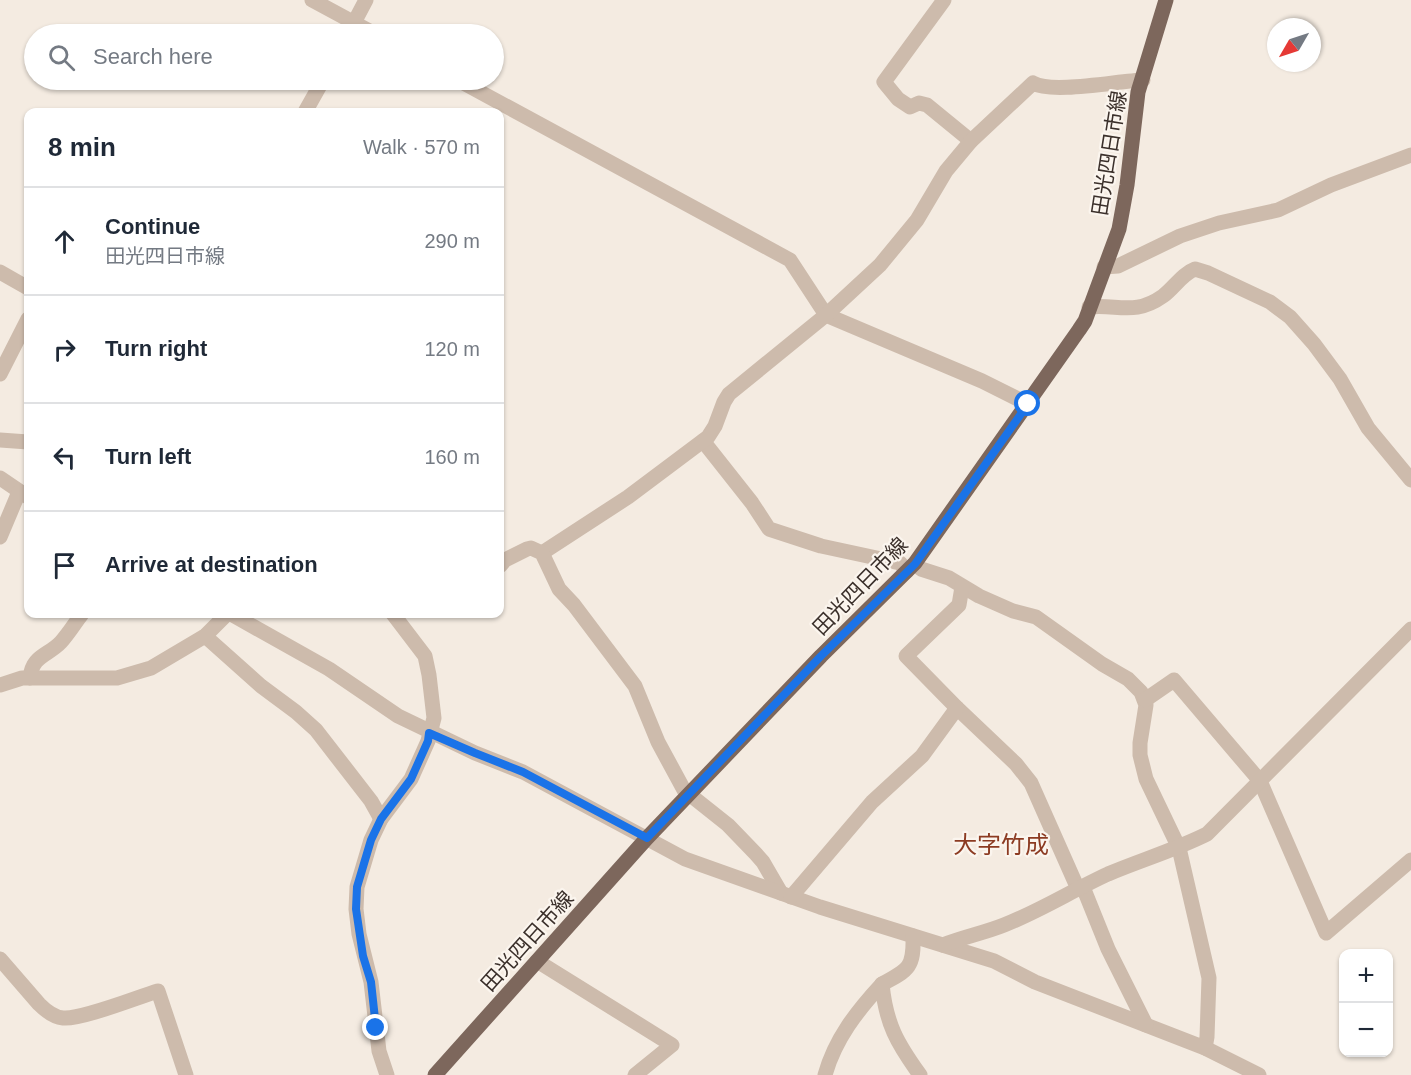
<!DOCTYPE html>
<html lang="en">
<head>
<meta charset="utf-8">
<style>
  body { margin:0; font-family:Helvetica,"Noto Sans JP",sans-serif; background:#f6f6f7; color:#1f2937 }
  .controls { position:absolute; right:18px; bottom:18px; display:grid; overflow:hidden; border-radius:12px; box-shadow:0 2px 4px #0004 }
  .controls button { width:54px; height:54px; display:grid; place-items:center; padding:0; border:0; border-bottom:2px solid #e0e1e3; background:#fff; color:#1f2937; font:30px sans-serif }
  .compass { position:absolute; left:1267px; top:18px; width:54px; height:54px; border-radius:50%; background:#fff; box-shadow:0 2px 4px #0004; rotate:231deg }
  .stop { position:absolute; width:18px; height:18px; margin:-14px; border:4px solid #1a73e8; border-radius:50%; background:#fff }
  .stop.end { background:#1a73e8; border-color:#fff; box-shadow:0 2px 6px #0008 }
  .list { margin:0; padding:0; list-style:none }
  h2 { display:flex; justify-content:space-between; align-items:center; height:78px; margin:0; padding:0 24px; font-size:26px }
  h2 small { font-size:20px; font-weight:400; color:#747a83 }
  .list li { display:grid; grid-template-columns:39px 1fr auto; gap:18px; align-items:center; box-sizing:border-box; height:108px; padding:0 24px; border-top:2px solid #e0e1e3 }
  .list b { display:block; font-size:22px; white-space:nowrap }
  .list p { margin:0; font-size:20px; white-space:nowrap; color:#747a83 }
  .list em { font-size:20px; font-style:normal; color:#747a83 }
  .icon { flex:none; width:33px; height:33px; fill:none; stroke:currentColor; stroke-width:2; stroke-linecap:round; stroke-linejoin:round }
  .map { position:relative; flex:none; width:1411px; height:1075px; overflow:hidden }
  .search { position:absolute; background:#fff; box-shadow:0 2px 4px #0004; left:24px; top:24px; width:480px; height:66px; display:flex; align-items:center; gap:15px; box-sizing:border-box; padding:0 21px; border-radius:33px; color:#747a83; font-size:22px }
  .panel { position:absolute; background:#fff; box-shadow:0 2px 4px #0004; left:24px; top:108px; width:480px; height:510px; border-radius:12px }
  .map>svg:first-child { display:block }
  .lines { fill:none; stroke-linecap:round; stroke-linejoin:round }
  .minor { stroke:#cdbbac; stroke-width:15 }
  .major { stroke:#7d675c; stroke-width:15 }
  .route { stroke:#1a73e8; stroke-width:8 }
  .labels { text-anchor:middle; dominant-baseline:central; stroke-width:4.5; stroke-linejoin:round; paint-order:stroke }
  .street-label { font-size:21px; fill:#3b302b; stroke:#fbf5ee }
  .quarter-label { font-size:24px; fill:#8c3b22; stroke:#fbf5ee }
</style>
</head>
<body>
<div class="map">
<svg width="1411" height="1075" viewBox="0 0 1411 1075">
  <rect width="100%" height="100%" fill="#f4ebe1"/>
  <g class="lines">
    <g class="minor">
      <path d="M 312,0 L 375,34"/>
      <path d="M 944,0 L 884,82 L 898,99 L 910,107 L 919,103 L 927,105 L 971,141"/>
      <path d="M 348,34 L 366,0"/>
      <path d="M 458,80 L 790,260 L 826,315 L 982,381 L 1028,404"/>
      <path d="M 305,112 L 323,80"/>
      <path d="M 1104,267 L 1118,266 L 1180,236 L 1219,223 L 1278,210 L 1331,185 L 1411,155"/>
      <path d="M 0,272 L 28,288"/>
      <path d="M 1089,307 C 1118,304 1135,316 1163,296 C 1174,288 1182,274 1195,269 L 1208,273 L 1270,302 L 1290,317 L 1314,344 L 1340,379 L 1368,428 L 1411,480"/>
      <path d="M 0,374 L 28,319"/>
      <path d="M 0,440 L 28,442"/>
      <path d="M 703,441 L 752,503 L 769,529 L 821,546 L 900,563 L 907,571"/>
      <path d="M 0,478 L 28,497"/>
      <path d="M 0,537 L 19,492"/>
      <path d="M 542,553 L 628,497 L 708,437 L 715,426 L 724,402 L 729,394 L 826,315 L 880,265 L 917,220 L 946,171 L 971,141 L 1033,83 C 1052,94 1117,81 1143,80"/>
      <path d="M 915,563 L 921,569 L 949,578 L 979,596 L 1013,611 L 1036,617 L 1102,664 L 1128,679 L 1141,692 L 1146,705 L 1140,743 L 1140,755 L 1146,779 L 1179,848 L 1209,978 L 1207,1037 L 1205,1048"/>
      <path d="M 500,566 L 505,560 L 527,549 L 531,548 L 542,553 L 559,589 L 574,605 L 635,686 L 658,742 L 684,790 L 728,825 L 756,854 L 763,862 L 781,893"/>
      <path d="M 231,614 L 329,669 L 398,716 L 475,753 L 523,772 L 685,859 L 820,907 L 994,961 L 1035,982 L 1205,1048 L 1259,1075"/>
      <path d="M 205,636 L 261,686 L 296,712 L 316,730 L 371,801 L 381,819"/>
      <path d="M 30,678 C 32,655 48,656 61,642 C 69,633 75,623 82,614"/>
      <path d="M 0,685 L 22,678 L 117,678 L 151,668 L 205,636 L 227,614"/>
      <path d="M 1145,700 L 1174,680 L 1260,781 L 1326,933 L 1411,860"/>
      <path d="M 957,708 L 1016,764 L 1031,783 L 1078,889"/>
      <path d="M 1083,887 L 1108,949 L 1146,1025"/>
      <path d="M 791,897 L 872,802 L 922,756 L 957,708 L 906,656 L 959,605 L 962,587"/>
      <path d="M 913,936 C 914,967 909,970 882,984 C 886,1024 897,1043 920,1075"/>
      <path d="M 943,945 C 963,937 984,933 1004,925 C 1040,911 1073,890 1108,874 C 1141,860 1175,850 1207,834 L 1411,629"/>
      <path d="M 0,959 L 39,1004 C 45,1010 53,1017 63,1018 C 81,1020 138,997 158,991 L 186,1075"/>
      <path d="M 537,961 L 672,1045 L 635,1075"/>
      <path d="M 387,1075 L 379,1051 L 371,982 L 359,934 L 356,909 L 357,887 L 371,840 L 381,819 L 411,779 L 428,741 L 434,718 L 429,675 L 425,656 L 393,614"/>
      <path d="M 825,1075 C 835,1039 857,1011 882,984"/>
    </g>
    <path class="major" d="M 435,1075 L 647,838 L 821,656 L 915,563 L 1079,330 L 1085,321 L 1119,229 L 1127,185 L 1138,92 L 1166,0"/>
  </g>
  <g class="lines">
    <path class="route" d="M 376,1028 L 371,982 L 363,956 L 356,909 L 357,887 L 371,840 L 381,819 L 411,779 L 428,741 L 429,733 L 475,753 L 523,772 L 647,838 L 821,656 L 915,564 L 1028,404"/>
  </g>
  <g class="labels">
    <g class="street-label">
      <text transform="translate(1109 153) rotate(-81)">田光四日市線</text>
      <text transform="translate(860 586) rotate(-46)">田光四日市線</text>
      <text transform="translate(527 941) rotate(-48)">田光四日市線</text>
    </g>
    <g class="quarter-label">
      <text x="1001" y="844">大字竹成</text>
    </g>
  </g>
</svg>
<div class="controls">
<button>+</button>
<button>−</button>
</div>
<svg class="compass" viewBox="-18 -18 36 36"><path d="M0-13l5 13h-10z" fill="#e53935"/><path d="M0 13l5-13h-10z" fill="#747a83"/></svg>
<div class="stop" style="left:1028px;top:404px"></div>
<div class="stop end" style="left:376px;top:1028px"></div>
<div class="search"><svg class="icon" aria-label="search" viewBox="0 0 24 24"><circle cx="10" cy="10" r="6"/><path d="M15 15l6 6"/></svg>Search here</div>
<section class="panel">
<h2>8 min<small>Walk · 570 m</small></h2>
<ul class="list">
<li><svg class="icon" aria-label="ahead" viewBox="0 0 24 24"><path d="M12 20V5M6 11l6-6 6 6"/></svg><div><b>Continue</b><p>田光四日市線</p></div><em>290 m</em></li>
<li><svg class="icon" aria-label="right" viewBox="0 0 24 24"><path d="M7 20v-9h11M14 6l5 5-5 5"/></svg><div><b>Turn right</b></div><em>120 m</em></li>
<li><svg class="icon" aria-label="left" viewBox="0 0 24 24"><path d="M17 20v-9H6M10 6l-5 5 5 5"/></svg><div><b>Turn left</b></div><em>160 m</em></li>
<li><svg class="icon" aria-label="arrive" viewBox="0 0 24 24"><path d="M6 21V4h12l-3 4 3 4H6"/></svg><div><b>Arrive at destination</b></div></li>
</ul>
</section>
</div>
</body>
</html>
